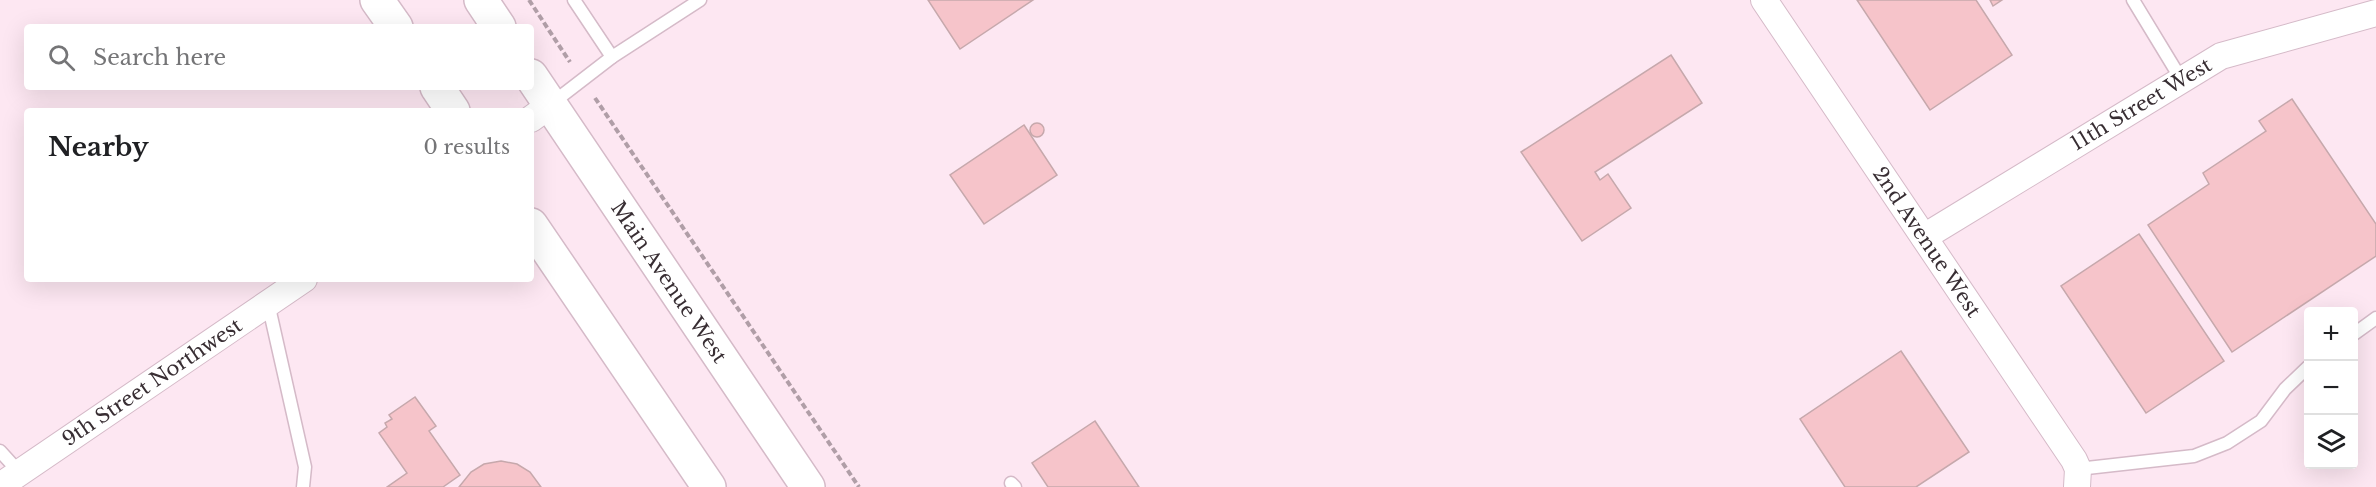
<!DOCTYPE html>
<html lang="en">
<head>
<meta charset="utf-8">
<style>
  body { margin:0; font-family:"Libre Baskerville",serif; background:#f2f2f2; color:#202124 }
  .controls { position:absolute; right:18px; bottom:18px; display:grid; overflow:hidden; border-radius:6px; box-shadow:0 6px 24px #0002 }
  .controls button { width:54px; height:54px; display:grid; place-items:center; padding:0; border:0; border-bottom:2px solid #e0e0e0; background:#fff; color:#202124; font:30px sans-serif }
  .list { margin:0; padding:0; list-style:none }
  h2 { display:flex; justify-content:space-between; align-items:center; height:78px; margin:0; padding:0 24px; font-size:26px }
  h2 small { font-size:20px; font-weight:400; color:#757577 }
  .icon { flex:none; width:33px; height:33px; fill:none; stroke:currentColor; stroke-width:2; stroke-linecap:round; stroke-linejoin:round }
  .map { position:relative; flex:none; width:2376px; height:487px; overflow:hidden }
  .search { position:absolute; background:#fff; box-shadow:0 6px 24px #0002; left:24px; top:24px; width:510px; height:66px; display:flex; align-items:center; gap:15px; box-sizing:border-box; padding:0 21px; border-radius:6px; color:#757577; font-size:22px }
  .panel { position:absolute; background:#fff; box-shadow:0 6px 24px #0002; left:24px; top:108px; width:510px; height:174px; border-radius:6px }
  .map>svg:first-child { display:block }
  .building { fill:#f6c4ca; stroke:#c6a8ac; stroke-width:1.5 }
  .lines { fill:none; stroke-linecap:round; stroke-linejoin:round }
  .service-casing { stroke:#d5bac8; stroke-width:15 }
  .minor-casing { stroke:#d5bac8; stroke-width:28 }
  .primary-casing { stroke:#d5bac8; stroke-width:36 }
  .path { stroke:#b09ea7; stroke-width:4; stroke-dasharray:6 3; stroke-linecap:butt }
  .service { stroke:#fff; stroke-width:12 }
  .minor { stroke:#fff; stroke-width:26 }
  .primary { stroke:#fff; stroke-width:33 }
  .labels { text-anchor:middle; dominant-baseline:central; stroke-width:5; stroke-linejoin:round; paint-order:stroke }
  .street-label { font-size:20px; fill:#382e33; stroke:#fff }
</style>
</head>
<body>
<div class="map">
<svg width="2376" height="487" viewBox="0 0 2376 487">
  <rect width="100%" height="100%" fill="#fde7f2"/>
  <g class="building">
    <path d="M 928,0 L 1033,0 L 960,49 Z"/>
    <path d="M 1857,0 L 1976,0 L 2012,55 L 1930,110 Z"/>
    <path d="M 1990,0 L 2002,0 L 1993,6 Z"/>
    <path d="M 1671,55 L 1702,103 L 1595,172 L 1600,180 L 1608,174 L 1631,208 L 1582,241 L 1521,152 Z"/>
    <path d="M 2292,99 L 2376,224 L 2376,256 L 2232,352 L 2148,225 L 2209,184 L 2203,173 L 2266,131 L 2259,121 Z"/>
    <circle cx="1037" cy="130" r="7"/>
    <path d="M 1024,125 L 1057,175 L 984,224 L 950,175 Z"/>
    <path d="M 2139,234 L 2224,361 L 2146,413 L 2061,286 Z"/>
    <path d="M 1901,351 L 1969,452 L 1916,487 L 1845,487 L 1800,419 Z"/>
    <path d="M 415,397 L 436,426 L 429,431 L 460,475 L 443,487 L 387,487 L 407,473 L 379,433 L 387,427 L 385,423 L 392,419 L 389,415 Z"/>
    <path d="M 1095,421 L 1139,487 L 1048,487 L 1032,463 Z"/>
    <path d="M 501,461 L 517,464 L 530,472 L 541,487 L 459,487 L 471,472 L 484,464 Z"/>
  </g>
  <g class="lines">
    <defs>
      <g id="service">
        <path d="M 574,0 L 612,57"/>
        <path d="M 2133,0 L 2181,79"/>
        <path d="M 551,104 L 612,57 L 700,0"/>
        <path d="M 268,303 L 305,467 L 303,487"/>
        <path d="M 2354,334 L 2376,318"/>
        <path d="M 0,451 L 20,473"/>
        <path d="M 2078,469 L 2194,456 L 2227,443 L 2261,421 L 2285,389 L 2308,367"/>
        <path d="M 1011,483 L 1015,487"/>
      </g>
      <g id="minor">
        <path d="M 1764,0 L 2074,460 L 2078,469 L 2077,487"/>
        <path d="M 531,119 L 550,105"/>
        <path d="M 1924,237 L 2221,56 L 2376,13"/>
        <path d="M 0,486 L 304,279"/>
      </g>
      <g id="primary">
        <path d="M 377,0 L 396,27"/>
        <path d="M 481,0 L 499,27"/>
        <path d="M 531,76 L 808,487"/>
        <path d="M 437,87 L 453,111"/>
        <path d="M 531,225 L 709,487"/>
      </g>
    </defs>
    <use href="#service" class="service-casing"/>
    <use href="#minor" class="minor-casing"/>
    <use href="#primary" class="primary-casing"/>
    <g class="path">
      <path d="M 529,0 L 570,62"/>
      <path d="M 595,98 L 859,487"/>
    </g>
    <use href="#service" class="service"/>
    <use href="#minor" class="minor"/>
    <use href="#primary" class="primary"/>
  </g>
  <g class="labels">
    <g class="street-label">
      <text transform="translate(2141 104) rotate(-31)">11th Street West</text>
      <text transform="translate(1927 242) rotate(56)">2nd Avenue West</text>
      <text transform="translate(669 282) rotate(56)">Main Avenue West</text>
      <text transform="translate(152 382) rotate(-34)">9th Street Northwest</text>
    </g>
  </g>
</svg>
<div class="controls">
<button>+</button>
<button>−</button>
<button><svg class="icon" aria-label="layers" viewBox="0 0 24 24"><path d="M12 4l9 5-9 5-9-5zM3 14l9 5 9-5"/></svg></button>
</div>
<div class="search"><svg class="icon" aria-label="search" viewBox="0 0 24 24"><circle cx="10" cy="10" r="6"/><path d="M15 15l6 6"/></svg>Search here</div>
<section class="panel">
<h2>Nearby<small>0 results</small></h2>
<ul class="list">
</ul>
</section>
</div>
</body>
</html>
